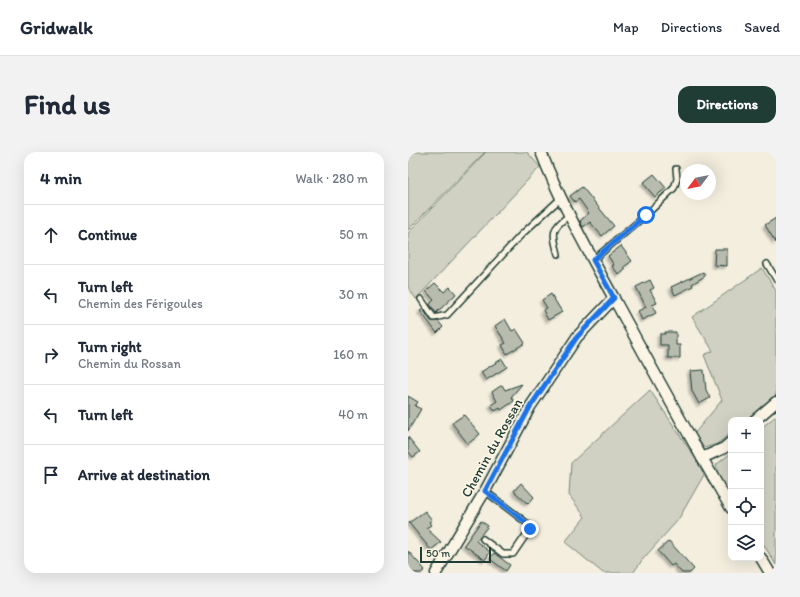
<!DOCTYPE html>
<html lang="en">
<head>
<meta charset="utf-8">
<style>
  body { margin:0; font-family:Itim,sans-serif; background:#f2f2f3; color:#1f2937 }
  .controls { position:absolute; right:12px; bottom:12px; display:grid; overflow:hidden; border-radius:8px; box-shadow:0 4px 16px #0002 }
  .controls button { width:36px; height:36px; display:grid; place-items:center; padding:0; border:0; border-bottom:1px solid #e0e1e3; background:#fff; color:#1f2937; font:20px sans-serif }
  .compass { position:absolute; left:272px; top:12px; width:36px; height:36px; border-radius:50%; background:#fff; box-shadow:0 4px 16px #0002; rotate:238deg }
  .scale { position:absolute; left:12px; bottom:10px; width:71px; box-sizing:border-box; padding-left:4px; border:2px solid #1f3d34; border-top:0; font-size:11px; line-height:14px; white-space:nowrap; color:#1f3d34; -webkit-text-stroke:3px #fcf5e5; paint-order:stroke }
  .stop { position:absolute; width:12px; height:12px; margin:-9px; border:3px solid #1a73e8; border-radius:50%; background:#fff }
  .stop.end { background:#1a73e8; border-color:#fff; box-shadow:0 1px 4px #0008 }
  .list { margin:0; padding:0; list-style:none }
  h2 { display:flex; justify-content:space-between; align-items:center; height:52px; margin:0; padding:0 16px; font-size:17px }
  h2 small { font-size:13px; font-weight:400; color:#747a83 }
  .list li { display:grid; grid-template-columns:26px 1fr auto; gap:12px; align-items:center; box-sizing:border-box; height:60px; padding:0 16px; border-top:1px solid #e0e1e3 }
  .list b { display:block; font-size:15px; white-space:nowrap }
  .list p { margin:0; font-size:13px; white-space:nowrap; color:#747a83 }
  .list em { font-size:13px; font-style:normal; color:#747a83 }
  .icon { flex:none; width:22px; height:22px; fill:none; stroke:currentColor; stroke-width:2; stroke-linecap:round; stroke-linejoin:round }
  .map { position:relative; flex:none; width:368px; height:421px; overflow:hidden; border-radius:12px }
  header { display:flex; align-items:center; gap:24px; box-sizing:border-box; height:56px; padding:0 20px; background:#fff; border-bottom:1px solid #e0e1e3 }
  header strong { font-size:19px }
  nav { display:flex; gap:22px; margin-inline-start:auto; font-size:14px }
  .intro { display:flex; align-items:center; justify-content:space-between; box-sizing:border-box; height:96px; padding:0 24px }
  h1 { margin:0; font-size:28px }
  .button { padding:10px 18px; border-radius:12px; background:#1f3d34; color:#fff; font-size:14px; font-weight:700 }
  main { display:flex; gap:24px; padding:0 24px }
  aside { flex:1; background:#fff; border-radius:12px; box-shadow:0 4px 16px #0002 }
  .map>svg:first-child { display:block }
  .green { fill:#d0d1c2; stroke:#78877b }
  .building { fill:#b8bcae; stroke:#1f3d34; filter:url(#shadow) }
  .lines { fill:none; stroke-linecap:round; stroke-linejoin:round }
  .service-casing { stroke:#1f3d34; stroke-width:8 }
  .minor-casing { stroke:#1f3d34; stroke-width:13 }
  .service { stroke:#fcf5e5; stroke-width:5 }
  .minor { stroke:#fcf5e5; stroke-width:10 }
  .route { stroke:#1a73e8; stroke-width:5 }
  .labels { text-anchor:middle; dominant-baseline:central; stroke-width:3.5; stroke-linejoin:round; paint-order:stroke }
  .street-label { font-size:14px; fill:#1f3d34; stroke:#fcf5e5 }
</style>
</head>
<body>
<header>
<strong>Gridwalk</strong>
<nav><a>Map</a><a>Directions</a><a>Saved</a></nav>
</header>
<div class="intro"><h1>Find us</h1><a class="button">Directions</a></div>
<main>
<aside>
<h2>4 min<small>Walk · 280 m</small></h2>
<ul class="list">
<li><svg class="icon" aria-label="ahead" viewBox="0 0 24 24"><path d="M12 20V5M6 11l6-6 6 6"/></svg><div><b>Continue</b></div><em>50 m</em></li>
<li><svg class="icon" aria-label="left" viewBox="0 0 24 24"><path d="M17 20v-9H6M10 6l-5 5 5 5"/></svg><div><b>Turn left</b><p>Chemin des Férigoules</p></div><em>30 m</em></li>
<li><svg class="icon" aria-label="right" viewBox="0 0 24 24"><path d="M7 20v-9h11M14 6l5 5-5 5"/></svg><div><b>Turn right</b><p>Chemin du Rossan</p></div><em>160 m</em></li>
<li><svg class="icon" aria-label="left" viewBox="0 0 24 24"><path d="M17 20v-9H6M10 6l-5 5 5 5"/></svg><div><b>Turn left</b></div><em>40 m</em></li>
<li><svg class="icon" aria-label="arrive" viewBox="0 0 24 24"><path d="M6 21V4h12l-3 4 3 4H6"/></svg><div><b>Arrive at destination</b></div></li>
</ul>
</aside>
<div class="map">
<svg width="368" height="421" viewBox="0 0 368 421">
  <defs>
    <filter id="shadow"><feDropShadow dx="-2.5" dy="2.5" stdDeviation="1" flood-color="#0004"/></filter>
  </defs>
  <rect width="100%" height="100%" fill="#f3eede"/>
  <filter id="ink" filterUnits="userSpaceOnUse"><feTurbulence type="fractalNoise" baseFrequency=".025" numOctaves="2"/><feDisplacementMap in="SourceGraphic" scale="8" xChannelSelector="R" yChannelSelector="G"/><feConvolveMatrix kernelMatrix="1 2 1 2 8 2 1 2 1" color-interpolation-filters="sRGB"/></filter>
  <g filter="url(#ink)">
    <g class="green">
      <path d="M 4,0 L 77,0 L 0,78 L 0,4 Z"/>
      <path d="M 78,0 L 119,0 L 132,15 L 8,147 L 0,135 L 0,81 Z"/>
      <path d="M 354,116 L 368,139 L 368,246 L 340,268 L 323,268 L 323,281 L 309,292 L 296,296 L 286,282 L 314,248 L 296,203 L 305,199 L 284,165 Z"/>
      <path d="M 242,238 L 297,321 L 270,368 L 235,407 L 225,421 L 195,421 L 157,390 L 177,365 L 161,343 L 163,311 Z"/>
      <path d="M 368,264 L 368,413 L 353,388 L 353,276 Z"/>
      <path d="M 323,301 L 323,345 L 311,328 L 308,313 Z"/>
    </g>
    <g class="building">
      <path d="M 246,22 L 258,36 L 247,45 L 235,31 Z"/>
      <path d="M 174,35 L 206,74 L 194,84 L 182,70 L 175,75 L 172,69 L 181,61 L 171,47 L 167,50 L 162,44 Z"/>
      <path d="M 368,66 L 368,91 L 357,73 Z"/>
      <path d="M 213,94 L 224,109 L 216,115 L 218,117 L 211,123 L 204,114 L 206,113 L 200,104 Z"/>
      <path d="M 307,97 L 319,97 L 319,114 L 306,113 Z"/>
      <path d="M 295,120 L 297,124 L 284,132 L 285,134 L 267,143 L 263,135 Z"/>
      <path d="M 242,128 L 246,136 L 242,138 L 249,151 L 244,153 L 248,161 L 234,168 L 230,159 L 238,155 L 228,135 Z"/>
      <path d="M 27,131 L 36,140 L 42,135 L 48,142 L 28,161 L 22,152 L 26,148 L 18,139 Z"/>
      <path d="M 143,142 L 154,160 L 140,168 L 135,158 L 139,156 L 134,148 Z"/>
      <path d="M 15,157 L 23,169 L 30,169 L 35,175 L 29,181 L 12,159 Z"/>
      <path d="M 97,167 L 104,179 L 108,177 L 117,191 L 99,202 L 94,193 L 98,191 L 87,174 Z"/>
      <path d="M 257,180 L 268,180 L 268,193 L 272,193 L 272,206 L 260,206 L 260,193 L 252,193 L 252,182 L 257,182 Z"/>
      <path d="M 94,207 L 99,215 L 78,228 L 73,220 Z"/>
      <path d="M 296,218 L 298,238 L 302,246 L 291,252 L 284,239 L 282,219 Z"/>
      <path d="M 114,232 L 103,245 L 106,249 L 93,258 L 92,256 L 87,259 L 83,253 L 89,249 L 84,240 L 94,233 L 97,238 Z"/>
      <path d="M 0,244 L 10,250 L 7,254 L 13,257 L 0,279 Z"/>
      <path d="M 56,263 L 72,282 L 60,292 L 44,271 Z"/>
      <path d="M 0,285 L 12,300 L 5,305 L 0,299 Z"/>
      <path d="M 113,331 L 126,345 L 120,352 L 106,339 Z"/>
      <path d="M 17,359 L 24,368 L 21,370 L 23,373 L 18,376 L 33,390 L 23,398 L 1,371 Z"/>
      <path d="M 73,369 L 80,374 L 68,389 L 82,400 L 77,408 L 56,393 Z"/>
      <path d="M 261,389 L 286,417 L 282,421 L 274,421 L 266,412 L 263,414 L 250,399 Z"/>
      <path d="M 0,399 L 17,418 L 13,421 L 0,421 Z"/>
      <path d="M 86,401 L 102,413 L 98,419 L 82,407 Z"/>
    </g>
    <g class="lines">
      <defs>
        <g id="service">
          <path d="M 150,102 C 144,80 143,76 162,63"/>
          <path d="M 185,108 L 238,63 L 266,36 L 269,27 L 268,17"/>
          <path d="M 359,112 L 368,127"/>
          <path d="M 13,147 L 26,166 L 39,163 L 113,83 L 153,46"/>
          <path d="M 75,387 L 95,402 L 105,402 L 122,377 L 120,372 L 77,339"/>
        </g>
        <g id="minor">
          <path d="M 133,0 C 154,54 183,104 210,154 C 247,222 284,290 323,356"/>
          <path d="M 347,268 L 368,250"/>
          <path d="M 294,306 L 316,296 L 323,290"/>
          <path d="M 353,406 L 362,421"/>
          <path d="M 28,421 L 77,339 L 122,255 L 169,185 L 206,146"/>
        </g>
      </defs>
      <use href="#service" class="service-casing"/>
      <use href="#minor" class="minor-casing"/>
      <use href="#service" class="service"/>
      <use href="#minor" class="minor"/>
    </g>
  </g>
  <g class="lines" filter="url(#ink)">
    <path class="route" d="M 122,377 L 120,372 L 77,339 L 122,255 L 169,185 L 206,146 L 185,108 L 238,63"/>
  </g>
  <g class="labels">
    <g class="street-label">
      <text transform="translate(84 296) rotate(-61)">Chemin du Rossan</text>
    </g>
  </g>
</svg>
<div class="controls">
<button>+</button>
<button>−</button>
<button><svg class="icon" aria-label="locate" viewBox="0 0 24 24"><circle cx="12" cy="12" r="6"/><path d="M12 2v4M12 18v4M2 12h4M18 12h4"/></svg></button>
<button><svg class="icon" aria-label="layers" viewBox="0 0 24 24"><path d="M12 4l9 5-9 5-9-5zM3 14l9 5 9-5"/></svg></button>
</div>
<svg class="compass" viewBox="-18 -18 36 36"><path d="M0-13l5 13h-10z" fill="#e53935"/><path d="M0 13l5-13h-10z" fill="#747a83"/></svg>
<div class="scale">50 m</div>
<div class="stop" style="left:238px;top:63px"></div>
<div class="stop end" style="left:122px;top:377px"></div>
</div>
</main>
</body>
</html>
